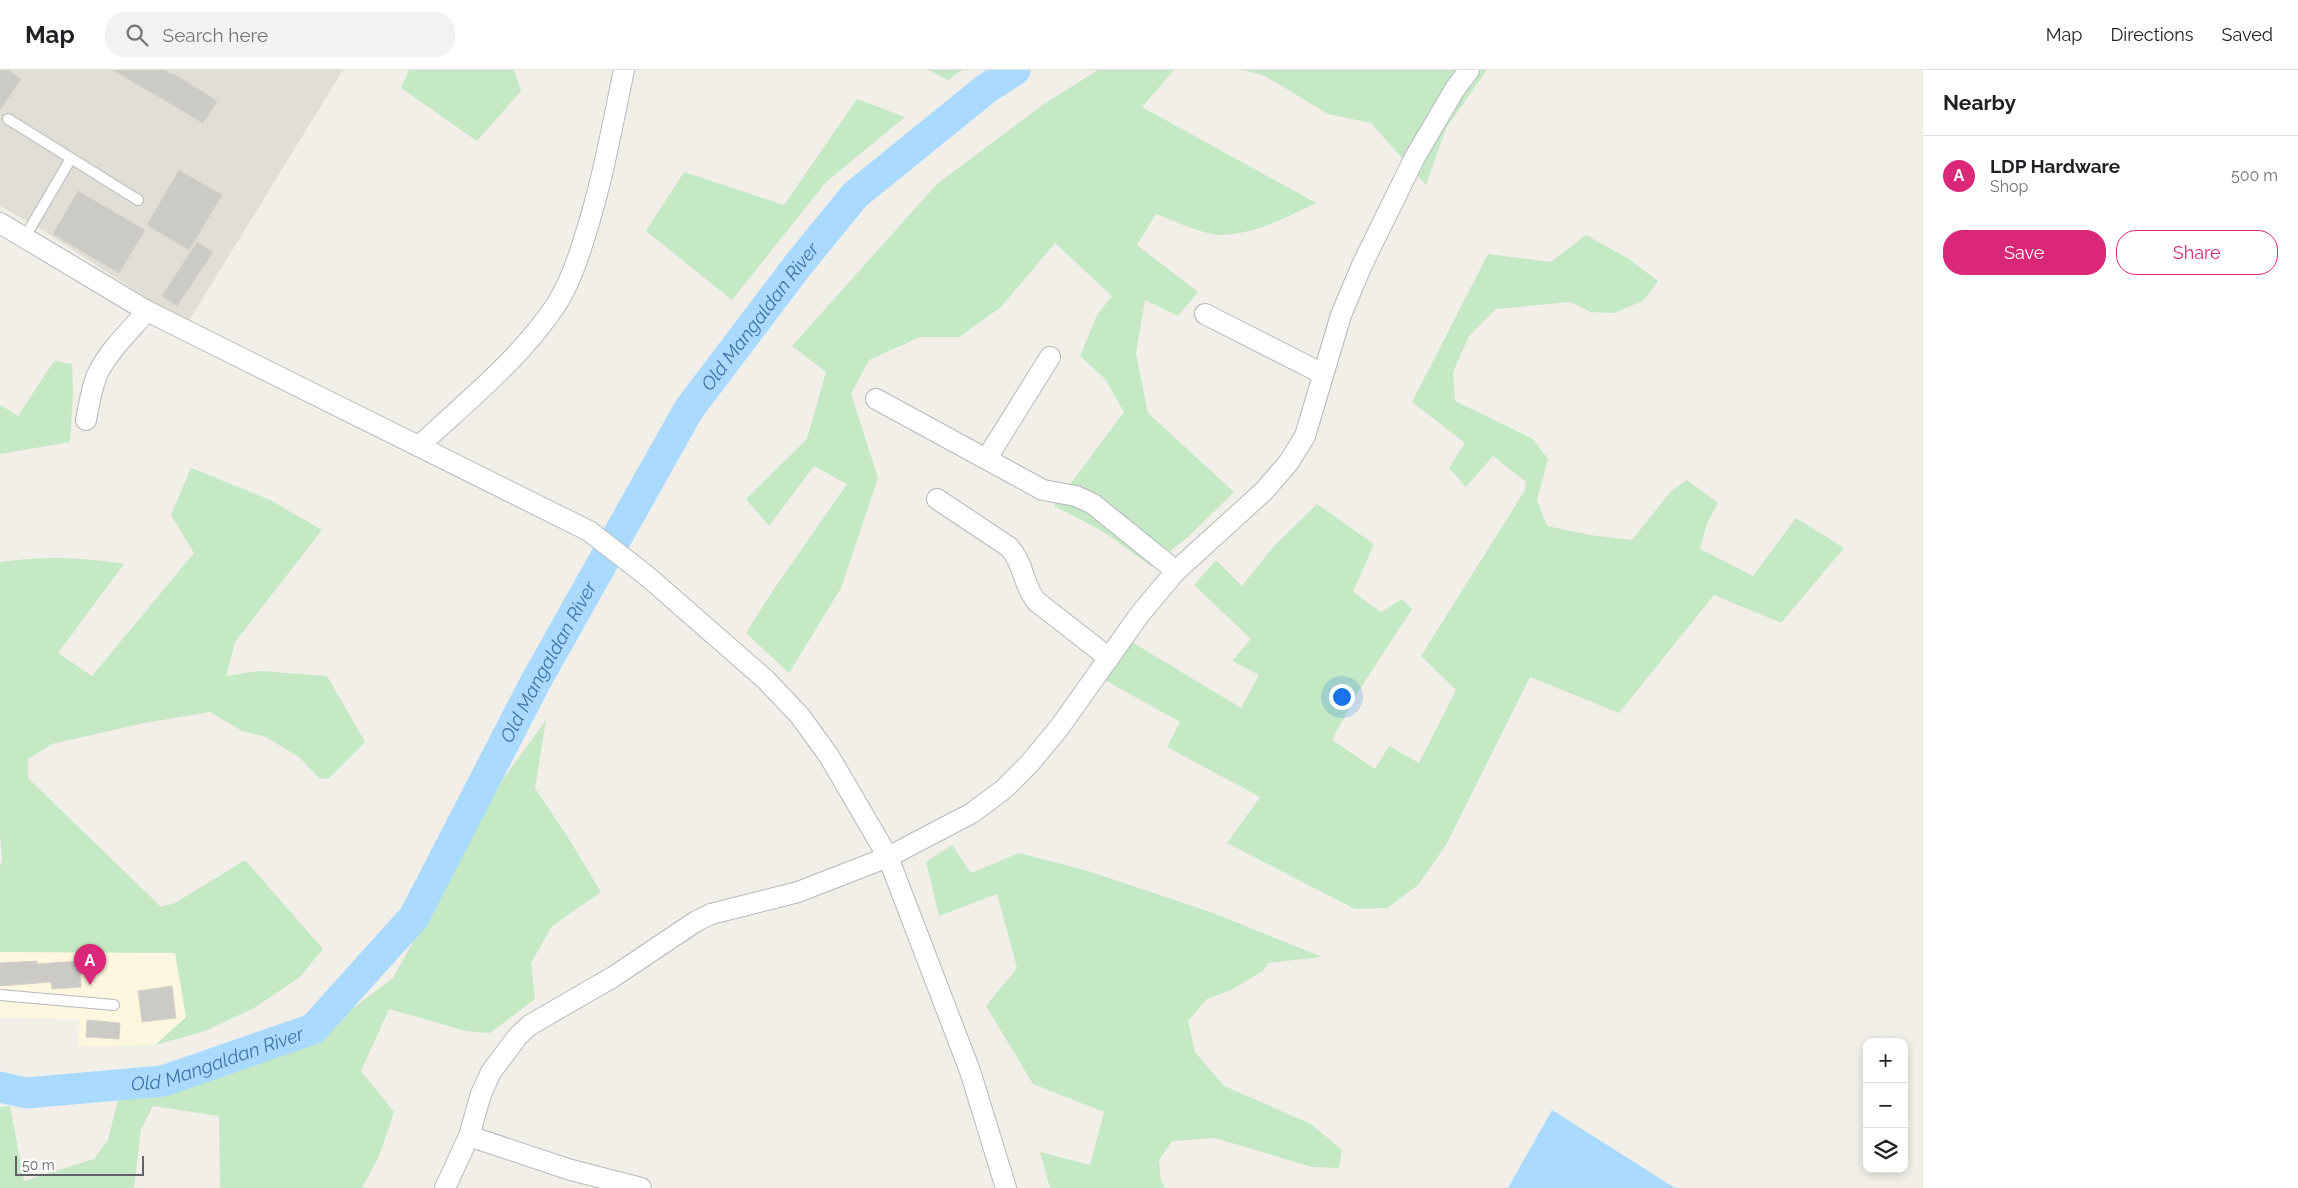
<!DOCTYPE html>
<html lang="en">
<head>
<meta charset="utf-8">
<style>
  body { margin:0; font-family:Raleway,sans-serif; background:#f2f2f2; color:#202124 }
  .controls { position:absolute; right:15px; bottom:15px; display:grid; overflow:hidden; border-radius:10px; box-shadow:0 2px 8px #0003 }
  .controls button { width:45px; height:45px; display:grid; place-items:center; padding:0; border:0; border-bottom:1px solid #e0e0e0; background:#fff; color:#202124; font:25px sans-serif }
  .scale { position:absolute; left:15px; bottom:12px; width:129px; box-sizing:border-box; padding-left:5px; border:2px solid #5f6368; border-top:0; font-size:14px; line-height:18px; white-space:nowrap; color:#5f6368; -webkit-text-stroke:4px #fff; paint-order:stroke }
  .you { position:absolute; left:1341px; top:626px; width:18px; height:18px; margin:-12px; border:4px solid #fff; border-radius:50%; background:#1a73e8; box-shadow:0 0 0 8px #1a73e833 }
  .badge { display:grid; place-items:center; width:32px; height:32px; border-radius:50%; background:#db2777; color:#fff; font-size:16px; font-weight:700 }
  .pin { position:absolute; translate:-50% -41px; filter:drop-shadow(0 1px 2px #0008) }
  .pin::after { content:''; position:absolute; top:26px; width:18px; height:15px; background:inherit; clip-path:polygon(0 0,100% 0,50% 100%) }
  .list { margin:0; padding:0; list-style:none }
  h2 { display:flex; justify-content:space-between; align-items:center; height:65px; margin:0; padding:0 20px; font-size:21px }
  h2 small { font-size:16px; font-weight:400; color:#757577 }
  .list li { display:grid; grid-template-columns:32px 1fr auto; gap:15px; align-items:center; box-sizing:border-box; height:80px; padding:0 20px; border-top:1px solid #e0e0e0 }
  .list b { display:block; font-size:19px; white-space:nowrap }
  .list p { margin:0; font-size:16px; white-space:nowrap; color:#757577 }
  .list em { font-size:16px; font-style:normal; color:#757577 }
  .actions { display:flex; gap:10px; padding:15px 20px }
  .actions a { flex:1; padding:11px 0; border:1px solid #db2777; border-radius:20px; text-align:center; font-size:18px; color:#db2777 }
  .actions .main { background:#db2777; color:#fff }
  .icon { flex:none; width:28px; height:28px; fill:none; stroke:currentColor; stroke-width:2; stroke-linecap:round; stroke-linejoin:round }
  .map { position:relative; flex:none; width:1923px; height:1118px; overflow:hidden }
  header { display:flex; align-items:center; gap:30px; box-sizing:border-box; height:70px; padding:0 25px; background:#fff; border-bottom:1px solid #e0e0e0 }
  header strong { font-size:24px }
  nav { display:flex; gap:28px; margin-inline-start:auto; font-size:18px }
  .search { width:350px; height:45px; background:#f2f2f2; display:flex; align-items:center; gap:12px; box-sizing:border-box; padding:0 18px; border-radius:20px; color:#757577; font-size:19px }
  main { display:flex }
  aside { flex:1; background:#fff }
  .map>svg:first-child { display:block }
  .commercial { fill:#fef7e0 }
  .education { fill:#e1ded6 }
  .green { fill:#c5e8c5 }
  .water { fill:#aadaff }
  .lines { fill:none; stroke-linecap:round; stroke-linejoin:round }
  .river { stroke:#aadaff; stroke-width:31 }
  .building { fill:#cccac5; stroke:#d6d1c6 }
  .service-casing { stroke:#b5b8bc; stroke-width:12 }
  .minor-casing { stroke:#b5b8bc; stroke-width:22 }
  .service { stroke:#fff; stroke-width:10 }
  .minor { stroke:#fff; stroke-width:20 }
  .labels { text-anchor:middle; dominant-baseline:central; stroke-width:5; stroke-linejoin:round; paint-order:stroke }
  .water-label { font-size:19px; font-style:italic; fill:#4174aa; stroke:#fff }
</style>
</head>
<body>
<header>
<strong>Map</strong>
<div class="search"><svg class="icon" aria-label="search" viewBox="0 0 24 24"><circle cx="10" cy="10" r="6"/><path d="M15 15l6 6"/></svg>Search here</div>
<nav><a>Map</a><a>Directions</a><a>Saved</a></nav>
</header>
<main>
<div class="map">
<svg width="1923" height="1118" viewBox="0 0 1923 1118">
  <rect width="100%" height="100%" fill="#f1efe8"/>
  <path class="commercial" d="M 55,881 L 176,883 L 186,947 L 155,975 L 78,976 L 80,949 L 0,948 L 0,882 Z"/>
  <path class="education" d="M 0,0 L 343,0 L 187,254 L 39,158 L 0,136 Z"/>
  <g class="green">
    <path d="M 409,0 L 514,0 L 521,21 L 477,71 L 401,18 Z"/>
    <path d="M 928,0 L 962,0 L 948,10 Z"/>
    <path d="M 1098,0 L 1174,0 L 1142,37 L 1316,133 C 1286,147 1256,164 1222,165 C 1206,166 1172,150 1156,144 L 1137,175 L 1198,222 L 1178,246 L 1145,230 L 1136,283 L 1148,343 L 1234,422 L 1189,466 L 1151,496 L 1102,461 L 1054,436 L 1124,342 L 1105,309 L 1080,286 L 1097,245 L 1112,226 L 1055,173 L 1001,237 L 959,267 L 920,267 L 869,290 L 851,324 L 878,408 L 841,518 L 789,603 L 746,563 L 772,522 L 847,414 L 814,396 L 769,456 L 746,429 L 807,369 L 826,302 L 792,276 L 937,114 L 1044,34 Z"/>
    <path d="M 1244,0 L 1487,0 L 1446,58 L 1426,115 L 1371,53 L 1328,44 L 1265,6 Z"/>
    <path d="M 857,29 L 905,47 L 826,112 L 732,230 L 646,161 L 684,102 L 784,135 Z"/>
    <path d="M 1586,165 L 1629,189 L 1658,211 L 1643,231 L 1614,243 L 1591,242 L 1570,232 L 1496,239 L 1469,266 L 1453,302 L 1455,331 L 1533,369 L 1548,389 L 1537,430 L 1547,456 L 1590,465 L 1632,470 L 1671,421 L 1687,410 L 1718,433 L 1707,453 L 1700,479 L 1753,506 L 1796,448 L 1844,478 L 1781,553 L 1714,525 L 1619,643 L 1530,607 L 1446,775 L 1418,815 L 1387,838 L 1355,839 L 1227,773 L 1260,727 L 1167,677 L 1180,652 L 1092,603 L 1117,563 L 1241,638 L 1259,605 L 1232,591 L 1251,569 L 1194,515 L 1216,490 L 1242,516 L 1274,476 L 1317,434 L 1374,474 L 1353,522 L 1381,542 L 1402,529 L 1412,539 L 1358,622 L 1332,670 L 1375,699 L 1389,676 L 1419,693 L 1456,620 L 1421,586 L 1525,420 L 1526,412 L 1493,386 L 1466,417 L 1449,398 L 1465,373 L 1412,332 L 1488,184 L 1551,192 Z"/>
    <path d="M 54,291 L 72,294 L 73,321 L 70,372 L 0,384 L 0,335 L 18,346 Z"/>
    <path d="M 191,398 L 270,430 L 322,460 L 235,572 L 226,606 L 260,601 L 327,606 L 365,672 L 329,708 L 320,709 L 299,687 L 266,667 L 242,661 L 210,642 L 144,653 L 52,674 L 28,689 L 28,708 L 161,837 L 175,833 L 245,790 L 323,879 L 300,907 L 254,938 L 205,961 L 155,975 L 186,947 L 175,883 L 0,882 L 0,797 L 2,790 L 0,764 L 0,492 C 46,486 78,487 124,494 L 58,583 L 92,606 L 194,483 L 171,445 Z"/>
    <path d="M 546,650 L 535,718 L 567,766 L 601,822 L 552,856 L 531,893 L 535,929 L 490,963 L 466,961 L 389,939 L 361,1001 L 394,1042 L 379,1086 L 362,1118 L 220,1118 L 219,1046 L 153,1036 L 141,1059 L 134,1118 L 0,1118 L 0,1037 L 10,1036 L 24,1111 L 94,1089 L 108,1070 L 118,1030 L 198,1012 L 312,969 L 393,908 L 504,708 Z"/>
    <path d="M 952,775 L 971,803 L 1019,783 L 1088,801 L 1213,843 L 1322,887 L 1268,893 L 1263,901 L 1231,920 L 1207,929 L 1188,951 L 1195,982 L 1224,1016 L 1311,1054 L 1342,1080 L 1339,1098 L 1312,1097 L 1215,1068 L 1172,1071 L 1159,1090 L 1161,1111 L 1165,1118 L 1050,1118 L 1040,1082 L 1090,1095 L 1104,1042 L 1033,1014 L 986,936 L 1017,898 L 997,824 L 939,846 L 926,792 Z"/>
  </g>
  <path class="water" d="M 1552,1040 L 1675,1118 L 1508,1118 Z"/>
  <g class="lines">
    <path class="river" id="s1" d="M 0,1017 L 26,1023 L 163,1011 L 313,959 L 414,847 L 536,611 L 689,339 L 798,195 L 855,125 L 987,18 L 1015,0"/>
  </g>
  <g class="building">
    <path d="M 0,0 L 8,0 L 21,9 L 0,40 Z"/>
    <path d="M 113,0 L 164,0 L 173,5 L 174,4 L 217,31 L 203,53 Z"/>
    <path d="M 179,100 L 222,125 L 189,180 L 147,155 Z"/>
    <path d="M 78,121 L 145,160 L 119,203 L 53,164 Z"/>
    <path d="M 197,172 L 213,182 L 177,236 L 162,226 Z"/>
    <path d="M 37,891 L 37,894 L 80,891 L 81,917 L 52,919 L 51,912 L 0,916 L 0,893 Z"/>
    <path d="M 172,916 L 176,948 L 142,952 L 138,921 Z"/>
    <path d="M 87,950 L 120,953 L 119,969 L 86,967 Z"/>
  </g>
  <g class="lines">
    <defs>
      <g id="service">
        <path d="M 8,49 L 138,130"/>
        <path d="M 25,167 L 70,90"/>
        <path d="M 0,925 L 114,935"/>
      </g>
      <g id="minor">
        <path d="M 0,153 L 147,241 L 589,461 L 647,506 L 766,610 L 800,646 L 829,686 L 888,787 L 970,1001 L 1006,1118"/>
        <path d="M 1205,244 L 1323,304"/>
        <path d="M 876,329 L 1043,420 L 1076,426 L 1093,434 L 1176,501"/>
        <path d="M 86,350 C 89,335 91,320 97,305 C 108,281 130,261 147,241"/>
        <path d="M 419,376 C 466,332 520,289 556,235 C 569,215 577,192 584,169 C 602,114 612,57 624,0"/>
        <path d="M 987,388 L 1050,287"/>
        <path d="M 937,429 L 1009,477 C 1024,493 1023,515 1036,531 L 1109,588"/>
        <path d="M 469,1066 L 571,1100 L 641,1118"/>
        <path d="M 445,1118 L 469,1066 L 481,1024 L 491,1002 L 518,966 L 530,955 L 613,907 L 695,852 L 711,844 L 798,822 L 888,787 L 972,743 L 1004,719 L 1030,693 L 1059,658 L 1140,544 L 1176,501 L 1264,421 L 1289,392 L 1305,366 L 1341,245 L 1362,195 L 1415,87 L 1455,19 L 1469,0"/>
      </g>
    </defs>
    <use href="#service" class="service-casing"/>
    <use href="#minor" class="minor-casing"/>
    <use href="#service" class="service"/>
    <use href="#minor" class="minor"/>
  </g>
  <g class="labels">
    <g class="water-label">
      <text stroke="none"><textPath href="#s1" startOffset="1168">Old Mangaldan River</textPath></text>
      <text stroke="none"><textPath href="#s1" startOffset="762">Old Mangaldan River</textPath></text>
      <text stroke="none"><textPath href="#s1" startOffset="222">Old Mangaldan River</textPath></text>
    </g>
  </g>
</svg>
<div class="controls">
<button>+</button>
<button>−</button>
<button><svg class="icon" aria-label="layers" viewBox="0 0 24 24"><path d="M12 4l9 5-9 5-9-5zM3 14l9 5 9-5"/></svg></button>
</div>
<div class="scale">50 m</div>
<div class="you"></div>
<div class="pin badge" style="left:90px;top:915px">A</div>
</div>
<aside>
<h2>Nearby<small></small></h2>
<ul class="list">
<li><span class="badge">A</span><div><b>LDP Hardware</b><p>Shop</p></div><em>500 m</em></li>
</ul>
<div class="actions"><a class="main">Save</a><a>Share</a></div>
</aside>
</main>
</body>
</html>
